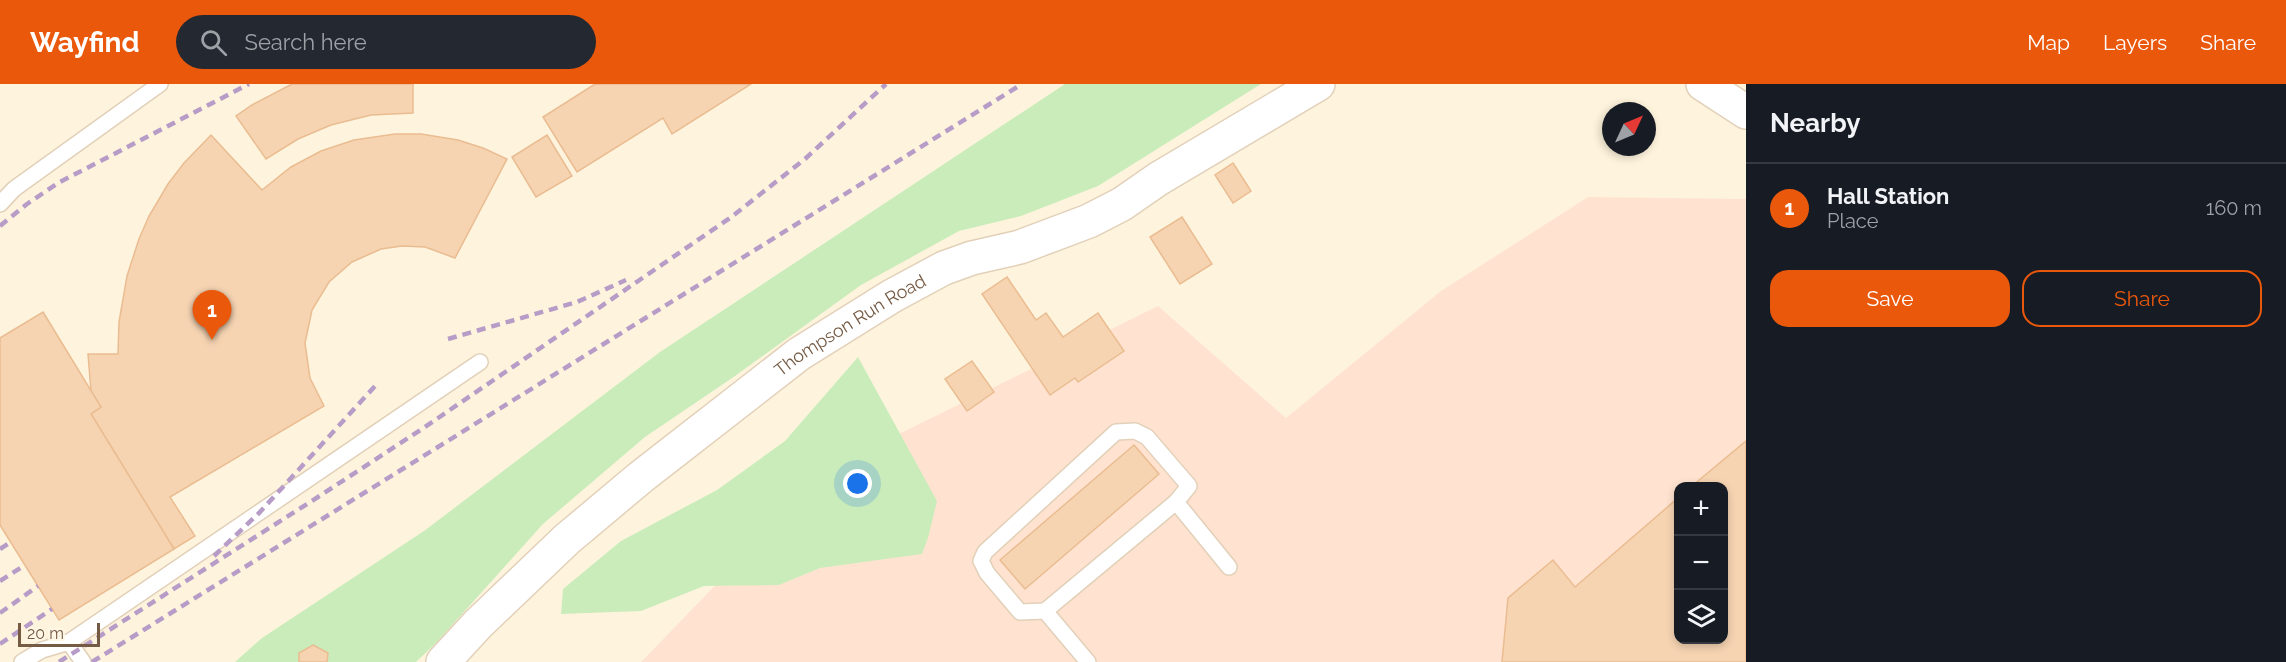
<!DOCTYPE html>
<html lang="en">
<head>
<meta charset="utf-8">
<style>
  body { margin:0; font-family:Raleway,sans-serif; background:#242831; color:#f1f3f6 }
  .controls { position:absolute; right:18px; bottom:18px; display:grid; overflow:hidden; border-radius:12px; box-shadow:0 3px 9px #0003 }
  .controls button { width:54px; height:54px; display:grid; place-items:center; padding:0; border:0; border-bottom:2px solid #363941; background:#171b24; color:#f1f3f6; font:30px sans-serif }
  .compass { position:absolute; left:1602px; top:18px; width:54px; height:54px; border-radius:50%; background:#171b24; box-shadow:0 3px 9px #0003; rotate:46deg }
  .scale { position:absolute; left:18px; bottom:15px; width:82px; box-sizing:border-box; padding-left:6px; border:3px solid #755a44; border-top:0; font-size:16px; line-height:21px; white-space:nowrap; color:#755a44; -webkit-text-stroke:4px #fff7e5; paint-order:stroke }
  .you { position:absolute; left:858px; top:400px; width:21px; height:21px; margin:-15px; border:4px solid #fff; border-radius:50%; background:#1a73e8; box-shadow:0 0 0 9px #1a73e833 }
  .badge { display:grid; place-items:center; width:39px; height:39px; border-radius:50%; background:#ea580c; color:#fff; font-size:20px; font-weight:700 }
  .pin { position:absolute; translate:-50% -50px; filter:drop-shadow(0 2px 3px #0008) }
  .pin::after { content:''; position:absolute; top:32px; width:21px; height:18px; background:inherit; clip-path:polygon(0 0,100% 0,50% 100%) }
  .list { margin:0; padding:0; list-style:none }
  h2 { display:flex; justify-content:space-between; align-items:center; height:78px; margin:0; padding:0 24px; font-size:26px }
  h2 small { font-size:20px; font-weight:400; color:#9ea1a6 }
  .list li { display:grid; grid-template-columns:39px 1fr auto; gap:18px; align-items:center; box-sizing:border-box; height:90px; padding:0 24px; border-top:2px solid #363941 }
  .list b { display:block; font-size:22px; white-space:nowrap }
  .list p { margin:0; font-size:20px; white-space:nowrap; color:#9ea1a6 }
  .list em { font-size:20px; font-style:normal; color:#9ea1a6 }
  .actions { display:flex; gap:12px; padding:18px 24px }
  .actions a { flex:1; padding:14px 0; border:2px solid #ea580c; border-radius:18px; text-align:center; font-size:21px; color:#ea580c }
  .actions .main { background:#ea580c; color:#fff }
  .icon { flex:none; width:33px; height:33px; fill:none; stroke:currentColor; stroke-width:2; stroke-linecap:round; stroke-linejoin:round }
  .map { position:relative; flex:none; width:1746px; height:578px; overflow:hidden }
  header { display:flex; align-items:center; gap:36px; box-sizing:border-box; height:84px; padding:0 30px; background:#ea580c; color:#fff }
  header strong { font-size:28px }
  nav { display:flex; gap:33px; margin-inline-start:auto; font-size:21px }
  .search { width:420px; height:54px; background:#242831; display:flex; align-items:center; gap:15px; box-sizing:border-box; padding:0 21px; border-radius:33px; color:#9ea1a6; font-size:22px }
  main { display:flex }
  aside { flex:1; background:#171b24 }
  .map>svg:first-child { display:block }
  .commercial { fill:#ffe3d0; fill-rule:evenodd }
  .green { fill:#caecbb }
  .building { fill:#f6d4b2; stroke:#eabc91; stroke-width:1.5 }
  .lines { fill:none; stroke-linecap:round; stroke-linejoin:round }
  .service-casing { stroke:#e2d0b9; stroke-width:18 }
  .tertiary-casing { stroke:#e2d0b9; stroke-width:36 }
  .service { stroke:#fff; stroke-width:15 }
  .tertiary { stroke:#fff; stroke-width:33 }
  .rail { stroke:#b79cc7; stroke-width:4.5; stroke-dasharray:9 6; stroke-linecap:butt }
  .labels { text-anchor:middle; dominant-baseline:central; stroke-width:6; stroke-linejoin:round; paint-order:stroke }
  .street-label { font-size:18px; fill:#755a44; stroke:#fff7e5 }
</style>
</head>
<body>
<header>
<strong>Wayfind</strong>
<div class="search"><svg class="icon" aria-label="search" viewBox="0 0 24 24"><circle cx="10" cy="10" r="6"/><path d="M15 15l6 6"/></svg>Search here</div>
<nav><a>Map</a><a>Layers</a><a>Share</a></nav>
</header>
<main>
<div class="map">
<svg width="1746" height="578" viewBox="0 0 1746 578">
  <rect width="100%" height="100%" fill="#fef4dd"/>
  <path class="commercial" d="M 1588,113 L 1746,115 L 1746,578 L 641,578 L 828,385 L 1158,222 L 1286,334 L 1441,207 ZM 1678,402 L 1724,402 L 1724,556 L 1678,556 Z"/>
  <g class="green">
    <path d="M 1065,0 L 1261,0 L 1098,102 L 1021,132 L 959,147 L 861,201 L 735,292 L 645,353 L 543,440 L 436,559 L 416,578 L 235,578 L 262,554 L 424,447 L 660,268 Z"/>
    <path d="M 858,273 L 937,417 L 928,454 L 922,470 L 820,484 L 779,501 L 704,502 L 641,527 L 561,530 L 563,505 L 621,457 L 717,406 L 785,357 Z"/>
  </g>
  <g class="building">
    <path d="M 292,0 L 413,0 L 413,29 L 371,31 L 331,41 L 298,55 L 266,75 L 236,32 L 252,21 Z"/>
    <path d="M 595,0 L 751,0 L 672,50 L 663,34 L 577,88 L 543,33 Z"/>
    <path d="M 395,50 L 421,50 L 458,56 L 483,64 L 507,75 L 455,174 L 425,163 L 402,162 L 381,165 L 352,178 L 329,198 L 312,226 L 305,259 L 310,294 L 324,322 L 170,413 L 195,452 L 174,465 L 91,330 L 101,323 L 91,307 L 88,270 L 118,270 L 119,238 L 127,192 L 139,155 L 149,132 L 168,100 L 184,79 L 211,51 L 262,106 L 291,83 L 321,67 L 354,56 Z"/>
    <path d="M 547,51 L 572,92 L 536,113 L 512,73 Z"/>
    <path d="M 1233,79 L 1251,107 L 1233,119 L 1215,91 Z"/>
    <path d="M 1182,133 L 1212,180 L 1180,200 L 1150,153 Z"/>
    <path d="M 1007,193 L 1036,236 L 1046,229 L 1063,253 L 1098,229 L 1124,267 L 1078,298 L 1075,294 L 1050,311 L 982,210 Z"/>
    <path d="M 43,228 L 101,323 L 91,330 L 174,465 L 59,536 L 0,441 L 0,254 Z"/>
    <path d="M 972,277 L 994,308 L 967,327 L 945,295 Z"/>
    <path d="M 1746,357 L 1746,578 L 1502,578 L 1508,514 L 1553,476 L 1575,503 L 1678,414 L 1678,556 L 1724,556 L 1724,402 L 1692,402 Z"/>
    <path d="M 1134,361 L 1159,390 L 1025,505 L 1000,476 Z"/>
    <path d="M 313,561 L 328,569 L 327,578 L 299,578 L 299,569 Z"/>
  </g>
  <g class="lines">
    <defs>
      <g id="service">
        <path d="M 0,120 L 14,105 L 160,0"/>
        <path d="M 1045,527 L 1020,528 L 987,489 L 981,477 L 985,468 L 1116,348 L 1135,347 L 1147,353 L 1189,402 L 1176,418"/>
        <path d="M 22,578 L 42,566 L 69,558"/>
        <path d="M 83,578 L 69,558 L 480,278"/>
        <path d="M 1088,578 L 1045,527 L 1176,418 L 1229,483"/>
      </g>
      <g id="tertiary">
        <path d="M 1703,0 L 1746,28"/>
        <path id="s1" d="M 443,578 L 478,540 L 567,455 L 641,393 L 799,270 L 892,212 L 944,184 L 972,174 L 1020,163 L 1089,137 L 1122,120 L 1158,95 L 1318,0"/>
      </g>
    </defs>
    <use href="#service" class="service-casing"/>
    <use href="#tertiary" class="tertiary-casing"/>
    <use href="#service" class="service"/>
    <use href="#tertiary" class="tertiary"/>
    <g class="rail">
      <path d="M 0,142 L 27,120 L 58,99 L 249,0"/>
      <path d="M 448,255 L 577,218 L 626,196"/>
      <path d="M 0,465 L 11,458"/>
      <path d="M 214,472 L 260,428 L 376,301"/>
      <path d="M 0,497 L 25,481"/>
      <path d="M 0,529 L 38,502"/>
      <path d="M 0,560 L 52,525"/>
      <path d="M 59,578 L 318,413 L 425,343 L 730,134 L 805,75 L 886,0"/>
      <path d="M 92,578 L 1022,0"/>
    </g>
  </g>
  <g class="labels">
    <g class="street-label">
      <text stroke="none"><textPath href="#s1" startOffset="530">Thompson Run Road</textPath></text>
    </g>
  </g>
</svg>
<div class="controls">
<button>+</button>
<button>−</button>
<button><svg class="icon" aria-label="layers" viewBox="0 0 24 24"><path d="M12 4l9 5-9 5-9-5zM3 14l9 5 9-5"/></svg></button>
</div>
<svg class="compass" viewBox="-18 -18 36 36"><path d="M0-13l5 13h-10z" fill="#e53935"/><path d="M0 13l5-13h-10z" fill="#9ea1a6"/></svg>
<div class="scale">20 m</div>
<div class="you"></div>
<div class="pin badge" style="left:212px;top:256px">1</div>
</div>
<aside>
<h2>Nearby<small></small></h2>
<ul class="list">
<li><span class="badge">1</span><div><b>Hall Station</b><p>Place</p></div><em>160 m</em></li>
</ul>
<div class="actions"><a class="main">Save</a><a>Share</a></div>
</aside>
</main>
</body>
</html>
